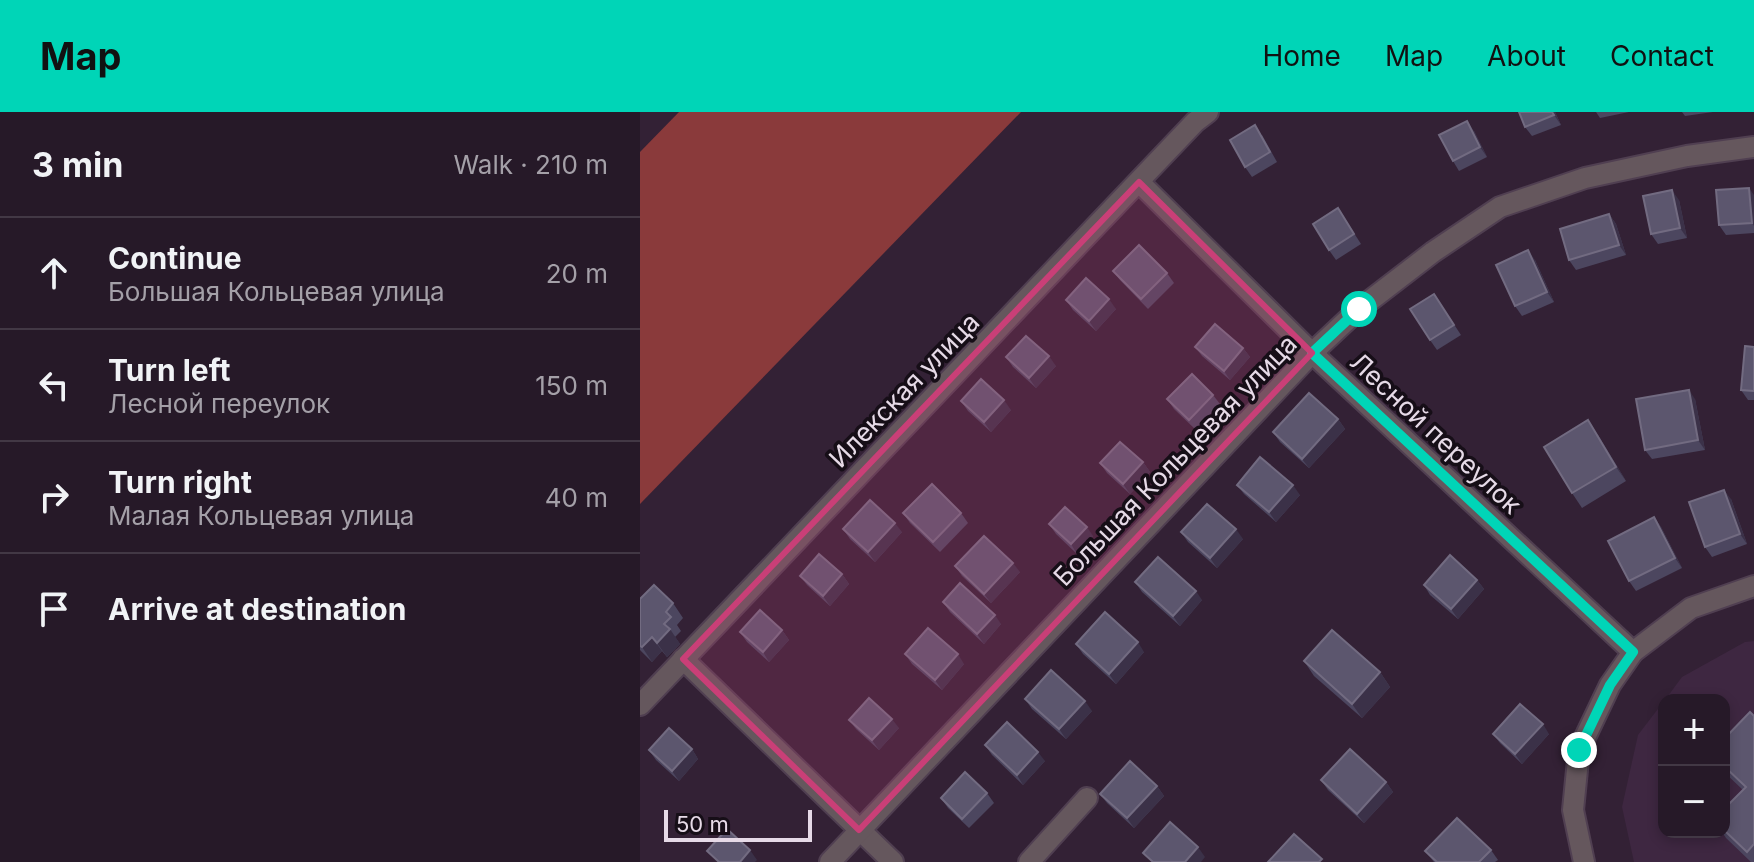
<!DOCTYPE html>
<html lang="en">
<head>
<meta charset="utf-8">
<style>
  body { margin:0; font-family:Inter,sans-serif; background:#322634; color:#f1f3f6 }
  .controls { position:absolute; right:24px; bottom:24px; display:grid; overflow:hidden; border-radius:16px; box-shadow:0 4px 12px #0003 }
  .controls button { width:72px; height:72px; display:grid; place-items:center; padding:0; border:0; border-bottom:2px solid #423845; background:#261928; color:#f1f3f6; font:40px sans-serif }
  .scale { position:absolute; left:24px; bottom:20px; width:148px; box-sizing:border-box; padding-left:8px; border:4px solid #e6dae7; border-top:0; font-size:22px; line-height:28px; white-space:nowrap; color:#e6dae7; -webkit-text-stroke:6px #160e17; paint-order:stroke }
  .stop { position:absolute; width:24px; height:24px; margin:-18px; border:6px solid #00d5b7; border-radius:50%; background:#fff }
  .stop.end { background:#00d5b7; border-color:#fff; box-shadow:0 2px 8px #0008 }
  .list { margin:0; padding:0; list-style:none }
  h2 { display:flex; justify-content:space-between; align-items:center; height:104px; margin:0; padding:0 32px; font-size:34px }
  h2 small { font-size:26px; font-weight:400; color:#a4a0a8 }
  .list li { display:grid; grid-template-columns:52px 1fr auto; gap:24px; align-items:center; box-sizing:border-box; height:112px; padding:0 32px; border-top:2px solid #423845 }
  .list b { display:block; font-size:30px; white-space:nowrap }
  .list p { margin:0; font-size:26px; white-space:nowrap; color:#a4a0a8 }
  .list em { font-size:26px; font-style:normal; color:#a4a0a8 }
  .icon { flex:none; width:44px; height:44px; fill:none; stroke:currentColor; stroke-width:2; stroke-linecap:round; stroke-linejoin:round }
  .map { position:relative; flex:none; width:1114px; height:750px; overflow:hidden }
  header { display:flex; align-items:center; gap:48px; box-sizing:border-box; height:112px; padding:0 40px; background:#00d5b7; color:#111 }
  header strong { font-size:38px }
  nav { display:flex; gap:44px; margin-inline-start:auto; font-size:28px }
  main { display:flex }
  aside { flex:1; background:#261928 }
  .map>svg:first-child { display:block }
  .built { fill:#3e2741 }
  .forest { fill:#8a3a3b }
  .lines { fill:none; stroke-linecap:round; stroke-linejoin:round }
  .minor-casing { stroke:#503f51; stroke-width:24 }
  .minor { stroke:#65575d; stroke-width:20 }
  .wall { fill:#4c465f }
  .shaded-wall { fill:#3b3148 }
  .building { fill:#5c566e; stroke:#726b81; stroke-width:2 }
  .route { stroke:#00d5b7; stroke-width:10 }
  .marked { fill:#c93f77; fill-opacity:0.2; stroke:#c93f77; stroke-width:6; stroke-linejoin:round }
  .labels { text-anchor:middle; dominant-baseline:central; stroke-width:7; stroke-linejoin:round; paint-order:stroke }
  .street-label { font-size:26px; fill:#e6dae7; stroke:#160e17 }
</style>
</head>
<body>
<header>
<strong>Map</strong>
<nav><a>Home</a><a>Map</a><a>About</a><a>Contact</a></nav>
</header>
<main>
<aside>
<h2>3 min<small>Walk · 210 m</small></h2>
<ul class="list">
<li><svg class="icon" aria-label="ahead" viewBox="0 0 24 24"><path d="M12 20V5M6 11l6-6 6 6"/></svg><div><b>Continue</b><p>Большая Кольцевая улица</p></div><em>20 m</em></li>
<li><svg class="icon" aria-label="left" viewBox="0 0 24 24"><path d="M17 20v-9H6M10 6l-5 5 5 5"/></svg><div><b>Turn left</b><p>Лесной переулок</p></div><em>150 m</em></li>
<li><svg class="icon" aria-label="right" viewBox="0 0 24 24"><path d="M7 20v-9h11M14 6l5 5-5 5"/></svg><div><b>Turn right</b><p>Малая Кольцевая улица</p></div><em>40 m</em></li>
<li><svg class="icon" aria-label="arrive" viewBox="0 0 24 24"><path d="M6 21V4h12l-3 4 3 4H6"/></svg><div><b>Arrive at destination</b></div></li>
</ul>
</aside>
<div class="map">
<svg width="1114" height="750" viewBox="0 0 1114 750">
  <rect width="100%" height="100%" fill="#332135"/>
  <path class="built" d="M 1114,529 L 1114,750 L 994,750 L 982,695 L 998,623 L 1024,589 L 1024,720 L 1084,720 L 1084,588 L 1025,588 L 1042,565 L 1105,530 Z"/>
  <path class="forest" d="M 39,0 L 381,0 L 0,392 L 0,40 Z"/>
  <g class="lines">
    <defs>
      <g id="minor">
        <path d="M 499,70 L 672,241 L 993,540"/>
        <path d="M 43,547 L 253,750"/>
        <path d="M 0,593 L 555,10 L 568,0"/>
        <path d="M 190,750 L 672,241 L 719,197 L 793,140 L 860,95 L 945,66 L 1047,44 L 1114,35"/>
        <path d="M 389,750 L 447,686"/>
        <path d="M 944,750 L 933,698 L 939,638 L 970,573 L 993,540 L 1051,496 L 1114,474"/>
      </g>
    </defs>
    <use href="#minor" class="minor-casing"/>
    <use href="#minor" class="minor"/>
  </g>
  <g class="wall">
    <path d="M 879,0 L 915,0 L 921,13 L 892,24 L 885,15 Z"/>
    <path d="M 956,0 L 989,0 L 960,6 Z"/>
    <path d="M 1042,0 L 1073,0 L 1045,4 Z"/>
    <path d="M 834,19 L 847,45 L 819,59 L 813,49 Z"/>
    <path d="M 622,23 L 637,50 L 612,65 L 605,55 Z"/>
    <path d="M 1114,83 L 1114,121 L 1086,123 L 1079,113 Z"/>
    <path d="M 1039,88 L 1047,126 L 1018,132 L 1011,122 Z"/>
    <path d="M 698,96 L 721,132 L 696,148 L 689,138 Z"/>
    <path d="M 969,102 L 976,112 L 986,143 L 936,158 L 929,148 Z"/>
    <path d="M 895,148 L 914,190 L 882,204 L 875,194 Z"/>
    <path d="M 473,159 L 527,161 L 534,171 L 508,197 L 480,168 Z"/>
    <path d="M 794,182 L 821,223 L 797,238 L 790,228 Z"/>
    <path d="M 426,188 L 476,197 L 456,219 L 433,198 Z"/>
    <path d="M 555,235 L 603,236 L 610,245 L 590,268 L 562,244 Z"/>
    <path d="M 1114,235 L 1114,288 L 1108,288 L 1101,278 Z"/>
    <path d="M 366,245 L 416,254 L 396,276 L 373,255 Z"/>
    <path d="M 573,283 L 580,292 L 556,318 L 534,297 L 527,287 Z"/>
    <path d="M 1055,287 L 1065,338 L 1012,347 L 1005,338 Z"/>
    <path d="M 321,289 L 371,298 L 351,320 L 328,299 Z"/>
    <path d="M 698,307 L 705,317 L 669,356 L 640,330 L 633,320 Z"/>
    <path d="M 958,323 L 986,369 L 942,396 L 932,381 Z"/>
    <path d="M 503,350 L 510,360 L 490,382 L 467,361 L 460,351 Z"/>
    <path d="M 597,373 L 660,383 L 636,410 L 604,382 Z"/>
    <path d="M 1091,387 L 1107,432 L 1072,445 L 1065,435 Z"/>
    <path d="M 263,401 L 321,401 L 328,411 L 300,440 L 270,411 Z"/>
    <path d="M 1014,405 L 1021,415 L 1042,456 L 996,479 L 989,469 Z"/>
    <path d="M 409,412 L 453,424 L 437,442 L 416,422 Z"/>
    <path d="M 203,417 L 262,420 L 235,450 L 210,427 Z"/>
    <path d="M 541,420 L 603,427 L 577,456 L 548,430 Z"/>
    <path d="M 315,454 L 380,460 L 351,491 L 322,464 Z"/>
    <path d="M 202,462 L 209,472 L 190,494 L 167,473 L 160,464 Z"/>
    <path d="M 837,468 L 844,477 L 818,507 L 790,483 L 784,473 Z"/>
    <path d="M 495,470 L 562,488 L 540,514 L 502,480 Z"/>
    <path d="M 0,487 L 33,491 L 43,506 L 37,513 L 41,519 L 35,525 L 40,532 L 27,545 L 22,539 L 12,550 L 0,538 Z"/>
    <path d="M 303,490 L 361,512 L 344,532 L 310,500 Z"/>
    <path d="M 142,518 L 149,528 L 129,550 L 107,530 L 100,520 Z"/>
    <path d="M 436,532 L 504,540 L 476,572 L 443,542 Z"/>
    <path d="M 265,542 L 324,552 L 302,578 L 272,552 Z"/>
    <path d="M 664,549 L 740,560 L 750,575 L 722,606 L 674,564 Z"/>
    <path d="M 385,587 L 452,599 L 426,627 L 392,597 Z"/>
    <path d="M 1114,604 L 1114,750 L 1111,750 L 1086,726 L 1082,720 L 1084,720 L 1084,697 L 1103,678 L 1084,660 L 1084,627 Z"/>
    <path d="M 209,608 L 259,616 L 239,638 L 216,617 Z"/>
    <path d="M 853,622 L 909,622 L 882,652 L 860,631 Z"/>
    <path d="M 345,633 L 405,649 L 383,673 L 352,643 Z"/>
    <path d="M 52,637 L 58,647 L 39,669 L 16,648 L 9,638 Z"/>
    <path d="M 681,668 L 746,670 L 753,680 L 724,711 L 688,678 Z"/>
    <path d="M 517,674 L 524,684 L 494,716 L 467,691 L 460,682 Z"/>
    <path d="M 347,681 L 354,691 L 329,716 L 308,696 L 301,686 Z"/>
    <path d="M 851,738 L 858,748 L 855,750 L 794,750 L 785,739 Z"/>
  </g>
  <g class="shaded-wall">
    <path d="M 912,0 L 915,0 L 921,13 L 914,3 Z"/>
    <path d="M 827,9 L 834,19 L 847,45 L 840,35 Z"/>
    <path d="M 1109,76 L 1114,83 L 1114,114 L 1112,111 Z"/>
    <path d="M 1032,78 L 1039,88 L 1047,126 L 1040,116 Z"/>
    <path d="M 969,102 L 976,112 L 986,143 L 979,133 Z"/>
    <path d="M 888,138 L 895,148 L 914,190 L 907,180 Z"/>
    <path d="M 469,187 L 476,197 L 456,219 L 449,209 Z"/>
    <path d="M 603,236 L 610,245 L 590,268 L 584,259 Z"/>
    <path d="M 409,244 L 416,254 L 396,276 L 389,266 Z"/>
    <path d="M 1049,278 L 1055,287 L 1065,338 L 1058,328 Z"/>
    <path d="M 364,288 L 371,298 L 351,320 L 344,310 Z"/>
    <path d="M 698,307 L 705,317 L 669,356 L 662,347 Z"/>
    <path d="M 948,308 L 958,323 L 986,369 L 976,355 Z"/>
    <path d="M 503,350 L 510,360 L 490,382 L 483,372 Z"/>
    <path d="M 653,373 L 660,383 L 636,410 L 629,400 Z"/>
    <path d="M 1084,378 L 1091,387 L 1107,432 L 1100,422 Z"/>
    <path d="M 1014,405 L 1021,415 L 1042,456 L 1035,446 Z"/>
    <path d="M 255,411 L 262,420 L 235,450 L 228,440 Z"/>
    <path d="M 447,415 L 453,424 L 437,442 L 431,432 Z"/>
    <path d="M 596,417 L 603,427 L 577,456 L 570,446 Z"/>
    <path d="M 373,451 L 380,460 L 351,491 L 344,482 Z"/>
    <path d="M 202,462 L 209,472 L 190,494 L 183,484 Z"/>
    <path d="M 837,468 L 844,477 L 818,507 L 811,497 Z"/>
    <path d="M 556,479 L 562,488 L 540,514 L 533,504 Z"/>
    <path d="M 355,503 L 361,512 L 344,532 L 337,522 Z"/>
    <path d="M 30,517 L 40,532 L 27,545 L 17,531 Z"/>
    <path d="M 142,518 L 149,528 L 129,550 L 123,540 Z"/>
    <path d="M 12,525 L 22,539 L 12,550 L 2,535 Z"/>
    <path d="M 498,530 L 504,540 L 476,572 L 469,562 Z"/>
    <path d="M 318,542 L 324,552 L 302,578 L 295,568 Z"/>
    <path d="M 740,560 L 750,575 L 722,606 L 712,592 Z"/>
    <path d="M 445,589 L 452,599 L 426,627 L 419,617 Z"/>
    <path d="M 252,607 L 259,616 L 239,638 L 232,628 Z"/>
    <path d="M 903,612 L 909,622 L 882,652 L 875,642 Z"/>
    <path d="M 52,637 L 58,647 L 39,669 L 32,659 Z"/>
    <path d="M 398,640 L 405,649 L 383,673 L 377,663 Z"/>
    <path d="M 746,670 L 753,680 L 724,711 L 717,702 Z"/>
    <path d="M 517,674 L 524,684 L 494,716 L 487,706 Z"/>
    <path d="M 558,735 L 565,745 L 561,750 L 545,750 Z"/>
    <path d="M 110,738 L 117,748 L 115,750 L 100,750 Z"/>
  </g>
  <g class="building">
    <path d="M 879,0 L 912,0 L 914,3 L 885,15 Z"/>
    <path d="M 827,9 L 840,35 L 813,49 L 799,23 Z"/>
    <path d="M 615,13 L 630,40 L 605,55 L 590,28 Z"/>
    <path d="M 1109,76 L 1112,111 L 1079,113 L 1076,78 Z"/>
    <path d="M 1032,78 L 1040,116 L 1011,122 L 1003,84 Z"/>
    <path d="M 698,96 L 714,122 L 689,138 L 673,112 Z"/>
    <path d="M 969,102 L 979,133 L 929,148 L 920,117 Z"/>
    <path d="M 499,133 L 527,161 L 501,187 L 473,159 Z"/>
    <path d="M 888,138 L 907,180 L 875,194 L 856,153 Z"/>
    <path d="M 446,166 L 469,187 L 449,209 L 426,188 Z"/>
    <path d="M 794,182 L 814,213 L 790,228 L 770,197 Z"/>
    <path d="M 575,212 L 603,236 L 584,259 L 555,235 Z"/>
    <path d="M 386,224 L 409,244 L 389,266 L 366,245 Z"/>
    <path d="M 1105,234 L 1114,235 L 1114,279 L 1101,278 Z"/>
    <path d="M 552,262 L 573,283 L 549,308 L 527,287 Z"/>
    <path d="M 341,267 L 364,288 L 344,310 L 321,289 Z"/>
    <path d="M 1049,278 L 1058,328 L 1005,338 L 996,287 Z"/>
    <path d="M 669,281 L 698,307 L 662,347 L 633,320 Z"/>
    <path d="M 948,308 L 976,355 L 932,381 L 904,335 Z"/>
    <path d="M 480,330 L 503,350 L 483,372 L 460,351 Z"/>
    <path d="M 620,345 L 653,373 L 629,400 L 597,373 Z"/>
    <path d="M 292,372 L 321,401 L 293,430 L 263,401 Z"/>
    <path d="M 1084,378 L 1100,422 L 1065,435 L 1049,390 Z"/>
    <path d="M 230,388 L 255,411 L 228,440 L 203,417 Z"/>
    <path d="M 567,392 L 596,417 L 570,446 L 541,420 Z"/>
    <path d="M 425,395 L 447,415 L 431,432 L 409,412 Z"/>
    <path d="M 1014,405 L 1035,446 L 989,469 L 968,429 Z"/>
    <path d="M 344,424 L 373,451 L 344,482 L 315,454 Z"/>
    <path d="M 179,442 L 202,462 L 183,484 L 160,464 Z"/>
    <path d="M 810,443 L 837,468 L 811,497 L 784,473 Z"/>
    <path d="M 518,445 L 556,479 L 533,504 L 495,470 Z"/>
    <path d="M 320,471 L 355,503 L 337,522 L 303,490 Z"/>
    <path d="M 14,473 L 33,491 L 26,500 L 31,505 L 24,512 L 30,517 L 17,531 L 12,525 L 2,535 L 0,534 L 0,487 Z"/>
    <path d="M 120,498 L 142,518 L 123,540 L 100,520 Z"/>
    <path d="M 465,500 L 498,530 L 469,562 L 436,532 Z"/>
    <path d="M 288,516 L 318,542 L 295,568 L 265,542 Z"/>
    <path d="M 692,518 L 740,560 L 712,592 L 664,549 Z"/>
    <path d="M 411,558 L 445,589 L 419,617 L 385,587 Z"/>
    <path d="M 229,586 L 252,607 L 232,628 L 209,608 Z"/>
    <path d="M 880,592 L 903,612 L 875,642 L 853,622 Z"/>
    <path d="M 1110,600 L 1114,604 L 1114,732 L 1107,740 L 1084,718 L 1084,697 L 1106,675 L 1084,654 L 1084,627 Z"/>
    <path d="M 367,610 L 398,640 L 377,663 L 345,633 Z"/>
    <path d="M 29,616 L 52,637 L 32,659 L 9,638 Z"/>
    <path d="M 710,637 L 746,670 L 717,702 L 681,668 Z"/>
    <path d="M 490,649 L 517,674 L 487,706 L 460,682 Z"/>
    <path d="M 325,660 L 347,681 L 322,707 L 301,686 Z"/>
    <path d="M 817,706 L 851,738 L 839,750 L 797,750 L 785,739 Z"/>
    <path d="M 530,710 L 558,735 L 545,750 L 513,750 L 503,741 Z"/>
    <path d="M 87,717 L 110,738 L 100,750 L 79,750 L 67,739 Z"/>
    <path d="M 654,722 L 682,747 L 679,750 L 628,750 Z"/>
  </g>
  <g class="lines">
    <path class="route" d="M 719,197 L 672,241 L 993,540 L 970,573 L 939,638"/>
  </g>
  <path class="marked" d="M 499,70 L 672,241 L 219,718 L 43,547 Z"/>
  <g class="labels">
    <g class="street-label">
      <text transform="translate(264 278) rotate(-46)">Илекская улица</text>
      <text transform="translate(796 321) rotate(43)">Лесной переулок</text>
      <text transform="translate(535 348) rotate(-46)">Большая Кольцевая улица</text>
    </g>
  </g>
</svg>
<div class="controls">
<button>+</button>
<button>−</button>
</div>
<div class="scale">50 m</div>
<div class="stop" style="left:719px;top:197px"></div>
<div class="stop end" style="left:939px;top:638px"></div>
</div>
</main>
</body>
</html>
